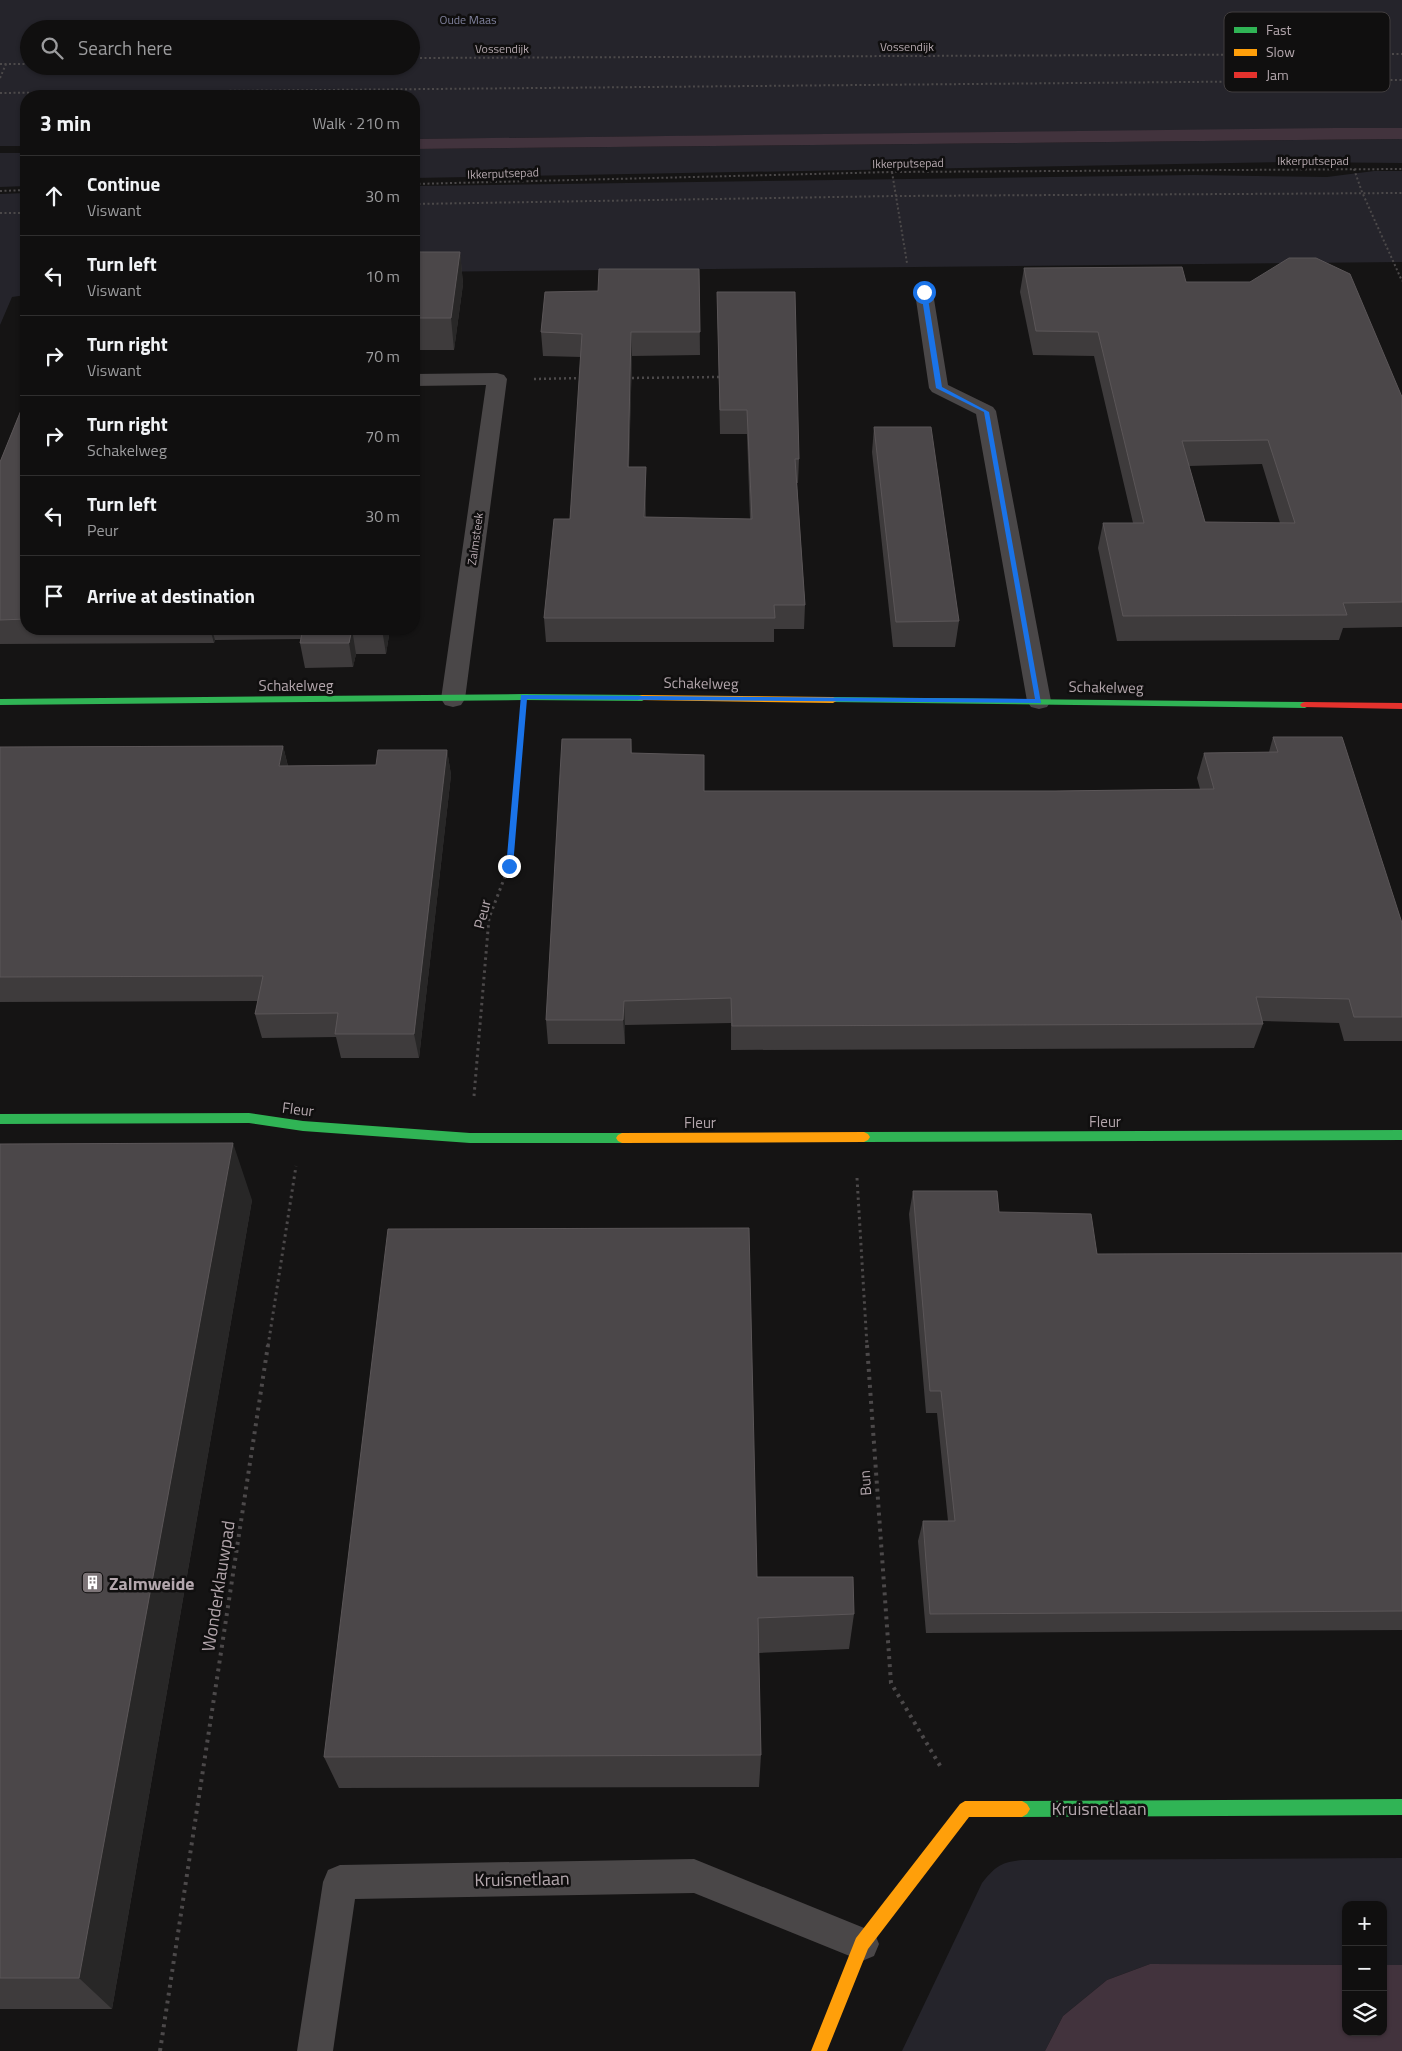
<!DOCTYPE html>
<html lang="en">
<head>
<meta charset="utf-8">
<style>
  body { margin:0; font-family:"Titillium Web",sans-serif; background:#1e1d1d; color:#f1f3f6 }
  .controls { position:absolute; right:15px; bottom:15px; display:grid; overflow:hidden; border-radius:10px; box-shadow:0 1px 4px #0004 }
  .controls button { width:45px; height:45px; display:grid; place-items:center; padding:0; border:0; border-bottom:1px solid #302f2f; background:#100f0f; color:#f1f3f6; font:25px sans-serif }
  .stop { position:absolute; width:15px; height:15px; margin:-11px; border:4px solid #1a73e8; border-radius:50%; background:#fff }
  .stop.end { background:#1a73e8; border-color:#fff; box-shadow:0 1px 5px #0008 }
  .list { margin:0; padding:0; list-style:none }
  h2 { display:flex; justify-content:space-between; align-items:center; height:65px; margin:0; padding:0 20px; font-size:21px }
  h2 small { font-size:16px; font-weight:400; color:#9c9c9e }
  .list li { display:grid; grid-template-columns:32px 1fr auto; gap:15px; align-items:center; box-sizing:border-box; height:80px; padding:0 20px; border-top:1px solid #302f2f }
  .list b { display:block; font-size:19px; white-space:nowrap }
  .list p { margin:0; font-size:16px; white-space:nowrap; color:#9c9c9e }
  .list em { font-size:16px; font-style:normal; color:#9c9c9e }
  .icon { flex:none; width:28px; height:28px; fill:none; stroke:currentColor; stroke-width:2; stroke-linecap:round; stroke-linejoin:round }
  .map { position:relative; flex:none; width:1402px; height:2051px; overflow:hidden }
  .search { position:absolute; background:#100f0f; box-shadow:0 1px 4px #0004; left:20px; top:20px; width:400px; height:55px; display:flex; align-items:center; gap:12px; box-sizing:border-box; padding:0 18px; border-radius:28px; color:#9c9c9e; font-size:19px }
  .panel { position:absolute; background:#100f0f; box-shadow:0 1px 4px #0004; left:20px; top:90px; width:400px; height:545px; border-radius:20px }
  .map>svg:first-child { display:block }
  .green { fill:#25242b; fill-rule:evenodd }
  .water { fill:#42333d }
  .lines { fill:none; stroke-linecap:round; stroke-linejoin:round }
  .path-far3 { stroke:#4c494a; stroke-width:2; stroke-dasharray:2 2.5; stroke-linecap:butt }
  .path-far2 { stroke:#4c494a; stroke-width:2.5; stroke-dasharray:2 3; stroke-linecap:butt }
  .path-far1 { stroke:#4c494a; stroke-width:3; stroke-dasharray:2.5 4; stroke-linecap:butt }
  .path { stroke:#4c494a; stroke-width:4; stroke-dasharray:3 5; stroke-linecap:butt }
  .lane { fill:#4a4748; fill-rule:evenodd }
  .street { fill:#4a4748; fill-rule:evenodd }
  .fast { fill:#30b455; fill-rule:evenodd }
  .slow { fill:#ff9f0a; fill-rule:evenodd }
  .jam { fill:#e5322d; fill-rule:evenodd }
  .wall { fill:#3e3b3c; fill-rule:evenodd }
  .shaded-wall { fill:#282727 }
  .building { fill:#4b4749; stroke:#5b5658; fill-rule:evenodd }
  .route { fill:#1a73e8 }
  .labels { text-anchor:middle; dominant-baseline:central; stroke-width:5; stroke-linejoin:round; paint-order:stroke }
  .far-park-label { font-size:12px; fill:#80829d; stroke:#100f0f }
  .far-street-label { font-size:12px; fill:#b4a7ad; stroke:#100f0f }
  .street-label { font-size:15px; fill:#b4a7ad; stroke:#100f0f }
  .near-poi-label { font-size:18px; font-weight:bold; fill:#b4a7ad; stroke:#100f0f; text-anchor:start }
  .near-street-label { font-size:18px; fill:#b4a7ad; stroke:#100f0f }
  .key { fill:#100f0f; stroke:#413d3e; stroke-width:1 }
  .key-label { font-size:14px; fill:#b4a7ad }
</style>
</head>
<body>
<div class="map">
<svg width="1402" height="2051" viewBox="0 0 1402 2051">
  <rect width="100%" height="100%" fill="#151414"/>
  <g class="green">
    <path d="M 0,0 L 1402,0 L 1402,128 L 414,139 L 414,96 L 26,96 L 26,146 L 0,146 ZM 29,29 L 411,29 L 411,66 L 29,66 Z"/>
    <path d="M 1402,139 L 1402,163 L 1290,162 L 414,178 L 414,149 Z"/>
    <path d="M 0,153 L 26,153 L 26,186 L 0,187 Z"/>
    <path d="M 1374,171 L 1402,171 L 1402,262 L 414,272 L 414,186 L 1194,175 L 1327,177 Z"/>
    <path d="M 26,193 L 26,295 L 12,297 L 0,325 L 0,194 Z"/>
    <path d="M 1402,1858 L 1402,1965 L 1383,1965 L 1383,1905 L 1346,1905 L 1346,1965 L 1150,1964 L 1107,1980 L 1063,2016 L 1045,2051 L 902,2051 L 982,1883 C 996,1866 1001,1862 1023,1860 Z"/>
  </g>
  <g class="water">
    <path d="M 1336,128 L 1402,128 L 1402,139 L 414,149 L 414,139 Z"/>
    <path d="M 1150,1964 L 1346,1965 L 1346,2032 L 1383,2032 L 1383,1965 L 1402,1965 L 1402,2051 L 1045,2051 L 1063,2016 L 1107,1980 Z"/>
  </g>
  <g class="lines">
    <g class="path-far3">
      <path d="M 411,58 L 1402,54"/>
      <path d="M 0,64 L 29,64"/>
      <path d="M 0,78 L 6,64"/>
      <path d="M 0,93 L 1402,80"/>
      <path d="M 1354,169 L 1362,192 L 1402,281"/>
      <path d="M 892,172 L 907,263"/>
      <path d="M 414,184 L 892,172 L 1402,169"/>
      <path d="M 0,191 L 26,190"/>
      <path d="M 414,204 L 895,196 L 1402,193"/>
      <path d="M 0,213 L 26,213"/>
    </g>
    <g class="path-far2">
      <path d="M 627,378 L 720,377"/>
      <path d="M 534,379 L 583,378"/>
      <path d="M 515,789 L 520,735"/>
    </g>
    <g class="path-far1">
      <path d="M 474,1096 L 489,918 L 509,866 L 516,788"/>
      <path d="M 857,1178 L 867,1346"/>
      <path d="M 268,1346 L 296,1166"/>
    </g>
    <g class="path">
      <path d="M 867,1345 L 891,1683 L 942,1769"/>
      <path d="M 160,2051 L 268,1345"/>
    </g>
    <path class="lane" d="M 694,1859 L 874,1932 L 879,1944 L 874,1956 L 862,1961 L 694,1893 L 355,1899 L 333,2051 L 297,2051 L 323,1882 L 328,1870 L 340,1865 Z"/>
    <g class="street">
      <path d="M 924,287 L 931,289 L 933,293 L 948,385 L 993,407 L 996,411 L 1051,701 L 1047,707 L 1039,709 L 1031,707 L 1027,701 L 976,414 L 932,392 L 929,388 L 915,293 L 917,289 Z"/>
      <path d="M 497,373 L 504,375 L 507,379 L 465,699 L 461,705 L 453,707 L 445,705 L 441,699 L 486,385 L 414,386 L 414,374 Z"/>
    </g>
    <g class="fast">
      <path d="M 524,694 L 642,695 L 647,698 L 642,701 L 524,700 L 0,705 L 0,699 Z"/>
      <path d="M 833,697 L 1305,702 L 1310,705 L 1305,708 L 830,702 L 828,700 L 830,698 Z"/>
      <path d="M 249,1113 L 303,1121 L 470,1133 L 622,1133 L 626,1135 L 628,1138 L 626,1141 L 622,1143 L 470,1143 L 303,1131 L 249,1123 L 0,1124 L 0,1114 Z"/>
      <path d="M 1402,1130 L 1402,1140 L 864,1142 L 860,1140 L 858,1137 L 860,1134 L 864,1132 Z"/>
      <path d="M 1402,1799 L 1402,1815 L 1022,1817 L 1017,1814 L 1014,1809 L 1017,1804 L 1022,1801 Z"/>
    </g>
    <g class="slow">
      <path d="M 642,695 L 833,697 L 838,700 L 833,703 L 639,700 L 637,698 L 639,696 Z"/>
      <path d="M 864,1132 L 868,1134 L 870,1137 L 868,1140 L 864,1142 L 622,1143 L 618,1141 L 616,1138 L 618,1135 L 622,1133 Z"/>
      <path d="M 965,1801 L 1022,1801 L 1027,1804 L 1030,1809 L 1027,1814 L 1022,1817 L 969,1817 L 868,1949 L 827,2051 L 811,2051 L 856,1938 L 960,1804 Z"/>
    </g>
    <path class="jam" d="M 1305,702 L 1402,703 L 1402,709 L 1302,707 L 1300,705 L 1302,703 Z"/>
  </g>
  <g class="wall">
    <path d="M 414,252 L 460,252 L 463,284 L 454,350 L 414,350 Z"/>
    <path d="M 1024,268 L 1186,282 L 1402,397 L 1402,627 L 1343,628 L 1339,640 L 1117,641 L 1098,548 L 1103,523 L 1133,523 L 1094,356 L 1033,355 L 1020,292 ZM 1262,464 L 1280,523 L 1205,522 L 1189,466 Z"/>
    <path d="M 699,269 L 700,355 L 632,356 L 629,467 L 646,467 L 646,517 L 750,519 L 747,434 L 720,434 L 717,292 L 799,459 L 798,483 L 797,483 L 805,605 L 804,629 L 774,629 L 774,642 L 546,642 L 544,618 L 570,519 L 581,357 L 543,356 L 541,332 Z"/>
    <path d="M 26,398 L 26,629 L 390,629 L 386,654 L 356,654 L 353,667 L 305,668 L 300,643 L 301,639 L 215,640 L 214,643 L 0,644 L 0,462 Z"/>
    <path d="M 874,427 L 959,621 L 955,647 L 893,647 L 872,452 Z"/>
    <path d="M 1273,737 L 1402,923 L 1402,1041 L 1344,1041 L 1339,1023 L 1262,1021 L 1263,1024 L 1254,1048 L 731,1050 L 731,1023 L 625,1025 L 625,1044 L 548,1044 L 546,1020 L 631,739 L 632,753 L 704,791 L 1055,791 L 1200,789 L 1197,778 L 1204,753 L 1269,752 Z"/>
    <path d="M 283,746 L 288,766 L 376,765 L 447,750 L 451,775 L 419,1058 L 341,1058 L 336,1037 L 262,1038 L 255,1014 L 258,1001 L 0,1002 L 0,747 Z"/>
    <path d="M 0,1144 L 252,1200 L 112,2009 L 0,2009 Z"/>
    <path d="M 913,1191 L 999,1212 L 1097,1254 L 1402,1253 L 1402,1630 L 926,1633 L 918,1541 L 923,1521 L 948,1521 L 937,1413 L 926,1413 L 909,1214 Z"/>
    <path d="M 757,1577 L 854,1614 L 849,1649 L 759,1653 L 761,1755 L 759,1787 L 339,1788 L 324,1757 Z"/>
  </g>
  <g class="shaded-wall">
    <path d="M 460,252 L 463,284 L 454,350 L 451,318 Z"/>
    <path d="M 631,332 L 632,356 L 628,491 L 628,467 Z"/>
    <path d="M 414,440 L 416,459 L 414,476 Z"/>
    <path d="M 646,467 L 646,491 L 645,541 L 644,517 Z"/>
    <path d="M 210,629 L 212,629 L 215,640 L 214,643 Z"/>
    <path d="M 352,629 L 356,654 L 353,667 L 349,643 Z"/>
    <path d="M 382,629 L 390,629 L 386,654 Z"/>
    <path d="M 283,746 L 289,771 L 279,766 Z"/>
    <path d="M 447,750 L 451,775 L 419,1058 L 414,1034 Z"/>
    <path d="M 624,1001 L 625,1025 L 625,1044 L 623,1020 Z"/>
    <path d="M 233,1143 L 252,1200 L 112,2009 L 79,1978 Z"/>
  </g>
  <g class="building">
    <path d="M 414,252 L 460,252 L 451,318 L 414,318 Z"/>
    <path d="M 1289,258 L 1316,258 L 1350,274 L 1402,397 L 1402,602 L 1343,603 L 1347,615 L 1123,616 L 1103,523 L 1144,523 L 1098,332 L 1036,331 L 1024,268 L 1182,267 L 1186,282 L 1250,282 ZM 1268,440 L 1295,523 L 1205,522 L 1182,441 Z"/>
    <path d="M 599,269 L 699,269 L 700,332 L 631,332 L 628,467 L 646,467 L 644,517 L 752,519 L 747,410 L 720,410 L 717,292 L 795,292 L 799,459 L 795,459 L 805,605 L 774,605 L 775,618 L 544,618 L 554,519 L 570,519 L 582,334 L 541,332 L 545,292 L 598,291 Z"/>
    <path d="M 26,398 L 26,619 L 0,620 L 0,462 Z"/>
    <path d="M 874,427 L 931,427 L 959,621 L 896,622 Z"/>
    <path d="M 303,629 L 382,629 L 352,629 L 349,643 L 300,643 Z"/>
    <path d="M 1273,737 L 1342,737 L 1402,923 L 1402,1017 L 1354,1017 L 1349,999 L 1256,997 L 1263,1024 L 732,1026 L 731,998 L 624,1001 L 623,1020 L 546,1020 L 562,739 L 631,739 L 631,753 L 704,755 L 704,791 L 1055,791 L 1214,789 L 1204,753 L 1278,752 Z"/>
    <path d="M 283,746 L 279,766 L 376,765 L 378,750 L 447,750 L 414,1034 L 335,1034 L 338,1013 L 255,1014 L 263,976 L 0,977 L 0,747 Z"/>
    <path d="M 233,1143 L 79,1978 L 0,1978 L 0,1144 Z"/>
    <path d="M 913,1191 L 997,1191 L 999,1212 L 1091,1214 L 1097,1254 L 1402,1253 L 1402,1611 L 930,1614 L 923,1521 L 955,1521 L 941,1391 L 930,1391 Z"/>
    <path d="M 749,1228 L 757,1577 L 853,1577 L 854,1614 L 758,1618 L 761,1755 L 324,1757 L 388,1229 Z"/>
  </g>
  <path class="route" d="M 924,291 L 927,292 L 942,387 L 989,412 L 1041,703 L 527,699 L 513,866 L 512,868 L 506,868 L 521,695 L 1035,699 L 984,412 L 936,388 L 921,292 Z"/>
  <defs>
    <symbol id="building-square" viewBox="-11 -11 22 22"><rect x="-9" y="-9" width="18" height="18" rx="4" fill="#7c7477" stroke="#100f0f"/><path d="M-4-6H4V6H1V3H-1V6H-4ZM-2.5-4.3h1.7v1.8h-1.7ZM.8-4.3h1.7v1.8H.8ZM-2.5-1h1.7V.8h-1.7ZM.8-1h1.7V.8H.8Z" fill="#fff"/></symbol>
  </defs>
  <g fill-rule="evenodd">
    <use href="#building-square" x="80" y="1570" width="25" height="25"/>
  </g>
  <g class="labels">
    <g class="far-park-label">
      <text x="468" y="19">Oude Maas</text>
    </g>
    <g class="far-street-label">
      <text x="907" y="46">Vossendijk</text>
      <text x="502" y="48">Vossendijk</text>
      <text x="1313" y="160">Ikkerputsepad</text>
      <text transform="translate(908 163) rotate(-1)">Ikkerputsepad</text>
      <text transform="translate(503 173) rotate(-2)">Ikkerputsepad</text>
      <text transform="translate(475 539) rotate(-82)">Zalmsteek</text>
    </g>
    <g class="street-label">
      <text transform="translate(701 683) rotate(1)">Schakelweg</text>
      <text x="296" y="685">Schakelweg</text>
      <text transform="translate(1106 687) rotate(1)">Schakelweg</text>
      <text transform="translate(482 914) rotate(-76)">Peur</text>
      <text transform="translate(298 1109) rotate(7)">Fleur</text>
      <text x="1105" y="1121">Fleur</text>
      <text x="700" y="1122">Fleur</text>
      <text transform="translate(865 1483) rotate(-94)">Bun</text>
    </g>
    <g class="near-poi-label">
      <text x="109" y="1583">Zalmweide</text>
    </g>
    <g class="near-street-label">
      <text transform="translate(218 1586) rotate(-81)">Wonderklauwpad</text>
      <text x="1099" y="1808">Kruisnetlaan</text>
      <text transform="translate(522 1879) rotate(-1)">Kruisnetlaan</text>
    </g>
  </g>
  <rect x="1224" y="12" width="166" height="80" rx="8" class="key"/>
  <rect x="1234" y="27" width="23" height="6" fill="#30b455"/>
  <rect x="1234" y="49" width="23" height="7" fill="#ff9f0a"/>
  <rect x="1234" y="72" width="23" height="6" fill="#e5322d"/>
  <g class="key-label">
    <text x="1266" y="35">Fast</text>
    <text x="1266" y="57">Slow</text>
    <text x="1266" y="80">Jam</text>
  </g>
</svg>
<div class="controls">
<button>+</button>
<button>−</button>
<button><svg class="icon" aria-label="layers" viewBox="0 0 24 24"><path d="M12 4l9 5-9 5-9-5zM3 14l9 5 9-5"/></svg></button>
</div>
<div class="stop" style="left:924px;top:292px"></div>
<div class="stop end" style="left:509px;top:866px"></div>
<div class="search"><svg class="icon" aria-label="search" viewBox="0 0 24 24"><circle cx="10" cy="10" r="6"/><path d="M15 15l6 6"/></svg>Search here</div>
<section class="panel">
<h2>3 min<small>Walk · 210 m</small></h2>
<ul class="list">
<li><svg class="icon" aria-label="ahead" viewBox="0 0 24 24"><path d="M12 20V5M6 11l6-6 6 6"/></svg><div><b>Continue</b><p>Viswant</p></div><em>30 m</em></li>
<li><svg class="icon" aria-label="left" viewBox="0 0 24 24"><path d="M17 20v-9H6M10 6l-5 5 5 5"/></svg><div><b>Turn left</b><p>Viswant</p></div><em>10 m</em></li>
<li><svg class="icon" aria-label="right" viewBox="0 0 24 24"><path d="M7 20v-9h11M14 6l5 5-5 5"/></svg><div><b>Turn right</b><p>Viswant</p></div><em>70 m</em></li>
<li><svg class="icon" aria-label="right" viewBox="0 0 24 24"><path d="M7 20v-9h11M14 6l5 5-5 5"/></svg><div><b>Turn right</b><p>Schakelweg</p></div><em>70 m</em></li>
<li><svg class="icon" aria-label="left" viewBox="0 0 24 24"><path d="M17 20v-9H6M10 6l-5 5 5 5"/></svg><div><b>Turn left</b><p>Peur</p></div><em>30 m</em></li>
<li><svg class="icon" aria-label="arrive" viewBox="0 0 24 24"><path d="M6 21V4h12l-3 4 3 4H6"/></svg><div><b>Arrive at destination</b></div></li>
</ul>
</section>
</div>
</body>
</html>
